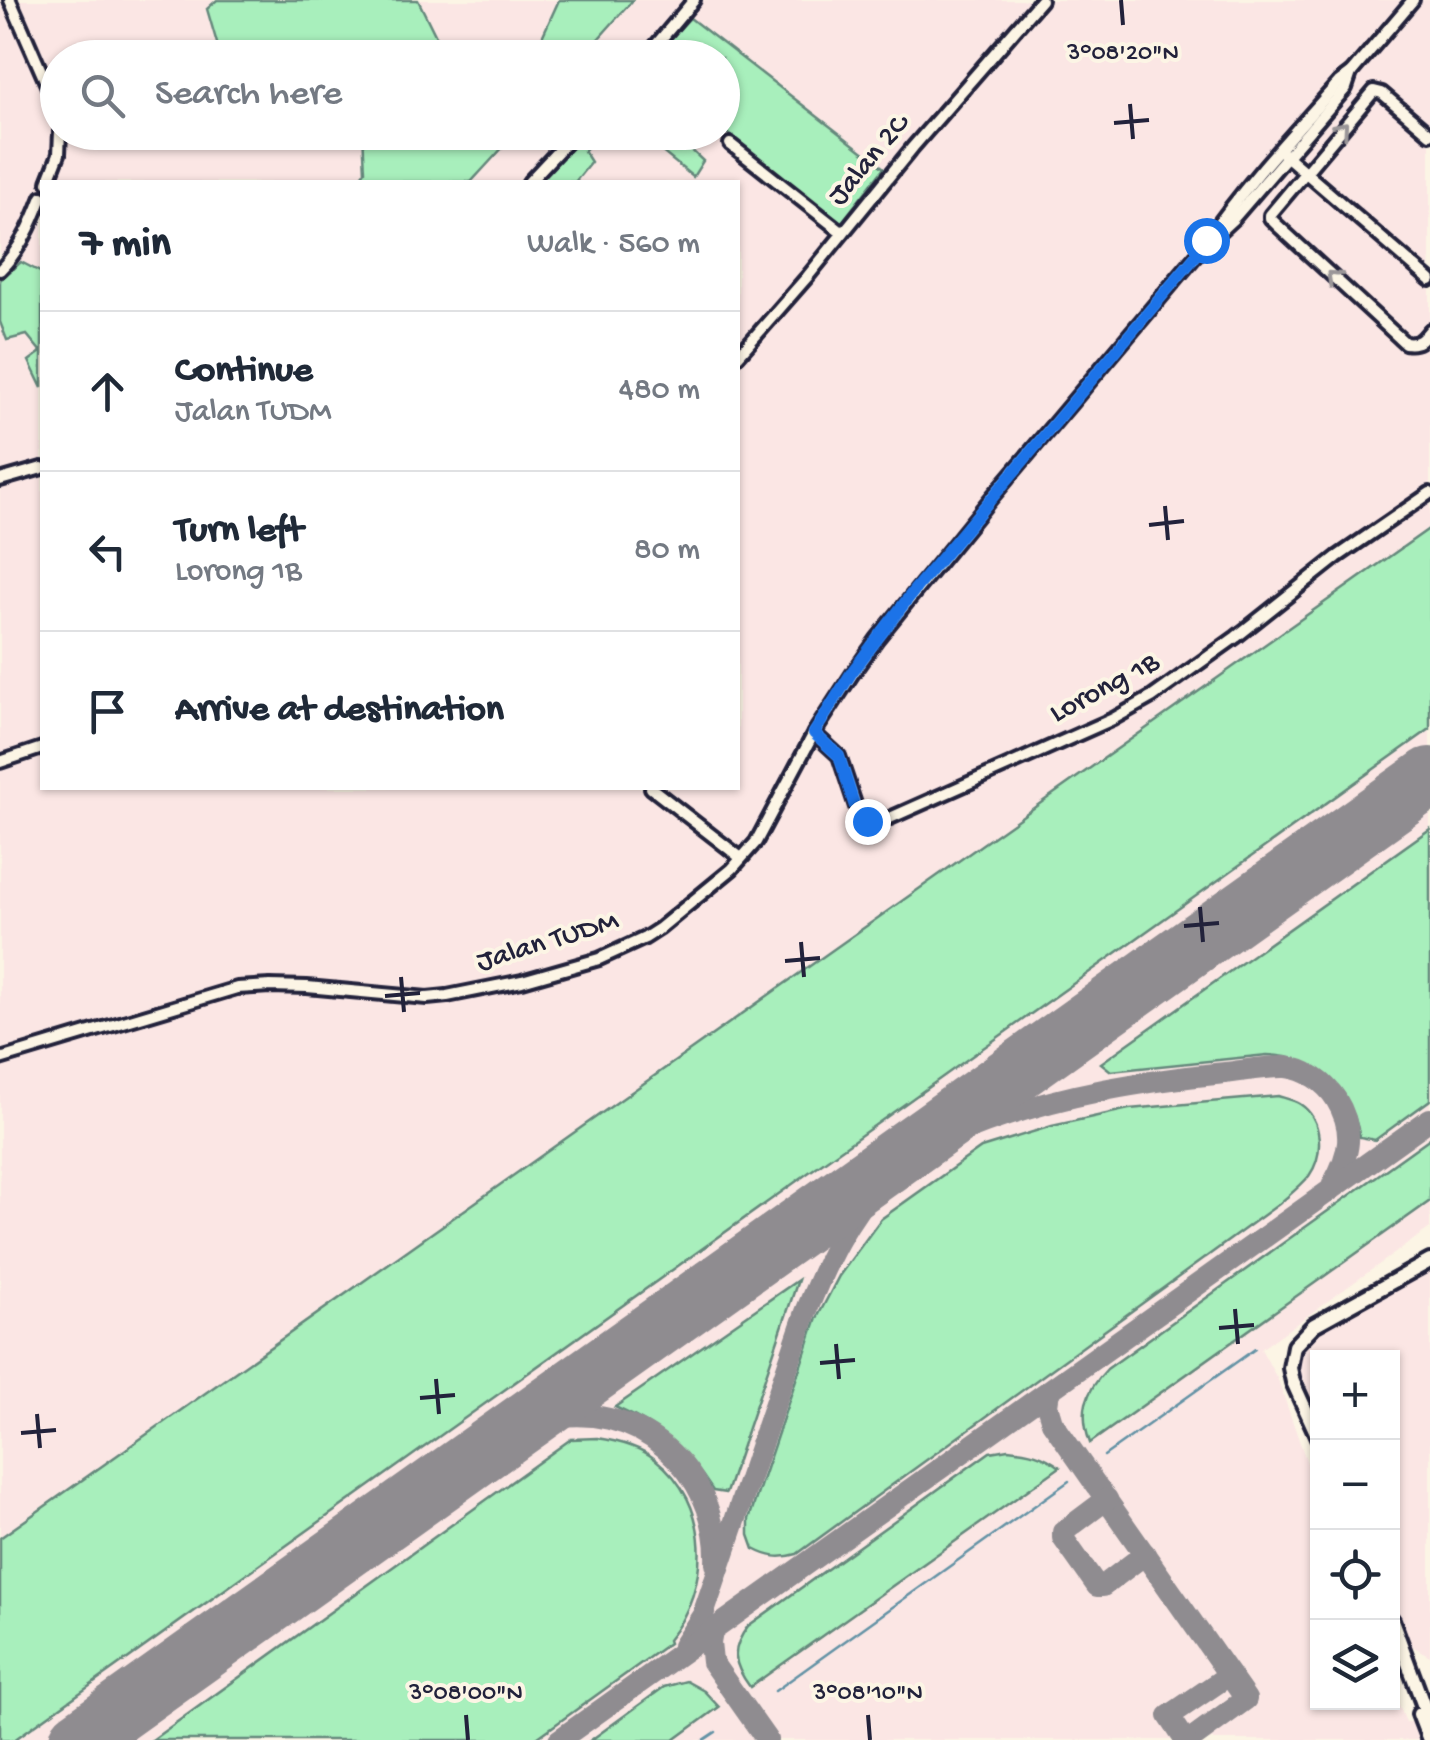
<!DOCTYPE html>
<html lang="en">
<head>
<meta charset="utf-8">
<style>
  body { margin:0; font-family:"Gochi Hand",sans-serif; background:#f2f2f3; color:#1f2937 }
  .controls { position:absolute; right:30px; bottom:30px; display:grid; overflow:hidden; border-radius:0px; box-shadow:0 2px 8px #0004 }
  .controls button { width:90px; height:90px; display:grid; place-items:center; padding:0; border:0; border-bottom:2px solid #e0e1e3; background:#fff; color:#1f2937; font:50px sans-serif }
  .stop { position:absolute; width:30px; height:30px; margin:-22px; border:8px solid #1a73e8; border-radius:50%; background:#fff }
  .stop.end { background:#1a73e8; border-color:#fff; box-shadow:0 2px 10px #0008 }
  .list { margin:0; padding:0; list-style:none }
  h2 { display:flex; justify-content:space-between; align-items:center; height:130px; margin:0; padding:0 40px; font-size:42px }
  h2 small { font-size:32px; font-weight:400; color:#747a83 }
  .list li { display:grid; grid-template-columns:65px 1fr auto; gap:30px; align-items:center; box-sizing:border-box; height:160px; padding:0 40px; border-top:2px solid #e0e1e3 }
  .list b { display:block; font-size:38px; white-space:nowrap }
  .list p { margin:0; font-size:32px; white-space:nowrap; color:#747a83 }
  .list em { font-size:32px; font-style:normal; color:#747a83 }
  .icon { flex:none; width:55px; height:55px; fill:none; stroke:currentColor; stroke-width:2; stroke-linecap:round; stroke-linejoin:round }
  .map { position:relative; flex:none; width:1430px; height:1740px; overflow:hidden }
  .search { position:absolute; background:#fff; box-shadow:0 2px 8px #0004; left:40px; top:40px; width:700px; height:110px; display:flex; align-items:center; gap:25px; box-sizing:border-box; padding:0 35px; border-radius:55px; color:#747a83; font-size:38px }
  .panel { position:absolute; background:#fff; box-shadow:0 2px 8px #0004; left:40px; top:180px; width:700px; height:610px; border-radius:0px }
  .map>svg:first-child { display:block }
  .built { fill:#fbe6e4; fill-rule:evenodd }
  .green { fill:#a8efbc; stroke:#65887c; stroke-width:2.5 }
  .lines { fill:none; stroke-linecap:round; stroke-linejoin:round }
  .stream { stroke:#6392a5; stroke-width:2.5 }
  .taxiway { stroke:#8f8c90; stroke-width:22 }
  .runway { stroke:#8f8c90; stroke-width:60 }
  .minor-casing { stroke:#22223b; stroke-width:18 }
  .tertiary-casing { stroke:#22223b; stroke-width:20 }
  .minor { stroke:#fcf5e5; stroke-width:10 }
  .tertiary { stroke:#fcf5e5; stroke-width:12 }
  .oneway { stroke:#9a9698 }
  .route { stroke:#1a73e8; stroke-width:12 }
  .ticks { fill:none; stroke:#22223b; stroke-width:4 }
  .labels { text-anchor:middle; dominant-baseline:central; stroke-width:8; stroke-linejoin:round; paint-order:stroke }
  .street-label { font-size:30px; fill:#22223b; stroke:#fcf5e5 }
  .ticks-label { font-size:25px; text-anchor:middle; fill:#22223b; stroke:#fcf5e5; stroke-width:8; stroke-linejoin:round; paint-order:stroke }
</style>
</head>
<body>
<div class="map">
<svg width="1430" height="1740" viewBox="0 0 1430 1740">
  <rect width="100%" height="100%" fill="#fcf5e5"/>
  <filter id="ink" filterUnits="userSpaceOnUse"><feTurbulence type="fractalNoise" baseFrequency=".01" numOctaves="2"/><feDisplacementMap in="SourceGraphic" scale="20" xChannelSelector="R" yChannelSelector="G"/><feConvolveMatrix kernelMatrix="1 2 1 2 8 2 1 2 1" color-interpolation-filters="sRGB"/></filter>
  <g filter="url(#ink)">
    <g class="built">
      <path d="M 0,0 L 1430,0 L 1430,1228 L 1261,1349 L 1278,1380 L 1317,1491 L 1318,1702 L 1398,1703 L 1406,1722 L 1413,1722 L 1419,1740 L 0,1740 ZM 58,58 L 722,58 L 722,132 L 58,132 ZM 42,182 L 738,182 L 738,788 L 42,788 Z"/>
      <path d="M 1430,1261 L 1430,1656 L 1410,1645 L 1393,1602 L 1392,1358 L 1318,1358 L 1317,1415 L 1301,1374 L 1299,1356 L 1312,1336 L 1408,1272 Z"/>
    </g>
    <g class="green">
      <path d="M 217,0 L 418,0 L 446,57 L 277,58 L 251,54 L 221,57 L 207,9 Z"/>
      <path d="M 559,0 L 633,0 L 582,57 L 533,57 Z"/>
      <path d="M 690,18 L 884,168 L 841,223 L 723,130 L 722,58 L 653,57 Z"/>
      <path d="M 363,133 L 363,132 L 516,133 L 471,182 L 357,182 L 365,171 Z"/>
      <path d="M 583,133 L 600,133 L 584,151 L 591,162 L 575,182 L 536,182 Z"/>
      <path d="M 639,133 L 694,133 L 685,144 L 703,161 L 693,177 Z"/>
      <path d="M 21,262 L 42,273 L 42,388 L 29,361 L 41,352 L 27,335 L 7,340 L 0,322 L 0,280 Z"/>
      <path d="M 1430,528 L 1430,729 L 14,1740 L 0,1740 L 0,1538 Z"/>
      <path d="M 1430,829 L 1430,1100 L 1375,1140 L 1360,1137 C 1349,1086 1321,1057 1267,1055 L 1111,1071 L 1101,1063 Z"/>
      <path d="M 1278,1096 C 1284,1098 1294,1100 1300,1104 C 1323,1119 1324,1155 1309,1176 C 1301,1186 1289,1195 1279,1204 L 797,1554 C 780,1559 769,1557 754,1549 L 749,1535 L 749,1519 L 816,1320 L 839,1276 L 881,1219 L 981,1148 L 1052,1126 L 1129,1109 Z"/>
      <path d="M 1430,1138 L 1430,1201 L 1090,1443 C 1079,1412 1085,1392 1107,1369 Z"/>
      <path d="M 798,1280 L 726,1493 L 713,1491 C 685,1448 662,1428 615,1407 Z"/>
      <path d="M 597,1438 C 617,1441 639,1446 655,1459 C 712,1503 712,1587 668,1640 L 669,1643 L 534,1740 L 152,1740 L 571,1439 Z"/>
      <path d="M 1008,1449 C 1029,1451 1043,1454 1060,1467 L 750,1687 C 733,1664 730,1650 748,1626 L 990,1452 Z"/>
      <path d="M 686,1681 L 704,1691 L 719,1707 L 674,1740 L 591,1740 L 664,1687 Z"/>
    </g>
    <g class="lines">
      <g class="stream">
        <path d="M 1104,1456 L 1255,1349"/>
        <path d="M 775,1691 L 1069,1481"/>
        <path d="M 704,1740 L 716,1732"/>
      </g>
      <g class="taxiway">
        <path d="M 855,1187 C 898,1164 939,1140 985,1123 C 1062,1094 1143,1081 1225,1073 C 1244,1071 1266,1066 1286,1067 C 1306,1069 1325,1082 1336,1099 C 1355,1130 1350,1154 1333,1184"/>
        <path d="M 1049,1391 L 1047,1405 L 1052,1422 L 1246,1699 L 1190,1740"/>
        <path d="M 494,1444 C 510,1435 525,1425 542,1420 C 635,1395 720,1471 716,1564"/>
        <path d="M 1107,1499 L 1063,1532 L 1063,1538 L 1097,1586 L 1103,1586 L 1145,1554"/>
        <path d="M 712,1632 L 710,1643 L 712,1662 L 767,1740"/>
        <path d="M 683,1646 L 703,1615 L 806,1312 C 827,1260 845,1221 883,1178"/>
        <path d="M 559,1740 L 1430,1119"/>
        <path d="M 1185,1740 L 1169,1716 L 1229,1675"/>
      </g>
      <path class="runway" d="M 79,1740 L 1430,777"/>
      <defs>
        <g id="minor">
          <path d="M 10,0 L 58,110"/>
          <path d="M 645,58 L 694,0"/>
          <path d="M 1430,134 L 1382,93 L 1374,91 L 1270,215 L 1270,218 L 1277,225 L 1405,343 C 1418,345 1422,340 1430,330"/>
          <path d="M 730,144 L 843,233"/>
          <path d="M 1284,154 L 1430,280"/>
          <path d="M 48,182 L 59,154 L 60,132"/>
          <path d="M 529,182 L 576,132"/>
          <path d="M 1210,236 C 1248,181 1295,132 1339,82 L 1351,73 L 1413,0"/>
          <path d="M 0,270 C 20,250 32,224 42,197"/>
          <path d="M 738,356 L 808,276 L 913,147 L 1041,0"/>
          <path d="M 0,480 L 42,468"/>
          <path d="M 814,733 L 839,756 L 859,816 L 867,821 L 890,818 L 1113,719 L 1152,697 L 1236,637 L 1337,557 L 1430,493"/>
          <path d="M 0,762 L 42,748"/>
          <path d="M 651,788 L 741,858"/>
          <path d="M 0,1059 L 237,988 L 270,986 L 307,987 L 427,998 L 447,996 L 522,981 L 599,959 L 645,938 L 659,929 L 732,869 L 756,842 L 814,733 L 853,673 L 877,639 L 993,496 L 1205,245 L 1233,219 L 1346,88 L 1351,73"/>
        </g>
        <g id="tertiary">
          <path d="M 1318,1437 L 1293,1382 L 1290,1368 L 1294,1346 L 1314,1325 L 1430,1261"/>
          <path d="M 1392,1620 L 1430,1723"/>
          <path d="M 1419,1714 L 1429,1740"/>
        </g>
      </defs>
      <use href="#minor" class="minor-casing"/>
      <use href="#tertiary" class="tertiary-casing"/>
      <use href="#minor" class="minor"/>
      <use href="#tertiary" class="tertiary"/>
    </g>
    <defs><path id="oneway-chevron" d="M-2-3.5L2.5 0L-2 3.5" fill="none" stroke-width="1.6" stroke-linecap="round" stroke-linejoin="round" transform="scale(2.5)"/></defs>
    <g class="oneway">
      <use href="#oneway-chevron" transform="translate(1342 128) rotate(-49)"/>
      <use href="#oneway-chevron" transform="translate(1333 277) rotate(-137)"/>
    </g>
  </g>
  <g class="lines" filter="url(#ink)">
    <path class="route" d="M 867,821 L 862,820 L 856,810 L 839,756 L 814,733 L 852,672 L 916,588 L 1205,245 L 1206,240"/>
  </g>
  <path class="ticks" d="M 1121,0 L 1123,25M 1130,104 L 1133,139M 1114,123 L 1149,120M 1165,506 L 1168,540M 1149,525 L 1184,521M 1200,907 L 1203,942M 1184,926 L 1219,923M 801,942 L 804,977M 785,961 L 820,958M 401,977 L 404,1012M 385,996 L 420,993M 1235,1309 L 1238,1344M 1219,1328 L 1254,1325M 836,1344 L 839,1379M 820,1363 L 855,1360M 436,1379 L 439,1414M 420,1398 L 455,1395M 37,1414 L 40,1448M 21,1433 L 56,1430M 466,1715 L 468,1740M 868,1715 L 870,1740"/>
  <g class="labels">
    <g class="street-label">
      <text transform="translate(870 161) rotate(-50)">Jalan 2C</text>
      <text transform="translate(1105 689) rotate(-28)">Lorong 1B</text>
      <text transform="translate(548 943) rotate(-17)">Jalan TUDM</text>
    </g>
  </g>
  <g class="ticks-label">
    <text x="1123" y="59">3°08'20"N</text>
    <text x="466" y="1699">3°08'00"N</text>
    <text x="868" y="1699">3°08'10"N</text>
  </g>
</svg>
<div class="controls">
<button>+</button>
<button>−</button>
<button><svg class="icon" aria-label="locate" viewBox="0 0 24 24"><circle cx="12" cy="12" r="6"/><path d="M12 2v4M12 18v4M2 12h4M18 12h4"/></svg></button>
<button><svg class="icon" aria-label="layers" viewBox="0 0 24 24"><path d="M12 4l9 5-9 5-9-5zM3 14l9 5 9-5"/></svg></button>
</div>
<div class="stop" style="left:1206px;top:240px"></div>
<div class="stop end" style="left:867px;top:821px"></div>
<div class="search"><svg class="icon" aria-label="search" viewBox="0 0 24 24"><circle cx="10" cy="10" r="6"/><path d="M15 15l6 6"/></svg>Search here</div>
<section class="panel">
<h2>7 min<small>Walk · 560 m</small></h2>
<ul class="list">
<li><svg class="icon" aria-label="ahead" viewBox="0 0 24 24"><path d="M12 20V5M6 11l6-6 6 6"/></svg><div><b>Continue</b><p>Jalan TUDM</p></div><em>480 m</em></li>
<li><svg class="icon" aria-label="left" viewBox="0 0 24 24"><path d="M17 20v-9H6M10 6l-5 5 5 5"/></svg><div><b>Turn left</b><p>Lorong 1B</p></div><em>80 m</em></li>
<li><svg class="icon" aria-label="arrive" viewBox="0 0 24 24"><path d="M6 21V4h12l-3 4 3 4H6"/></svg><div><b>Arrive at destination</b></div></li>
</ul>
</section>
</div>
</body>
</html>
